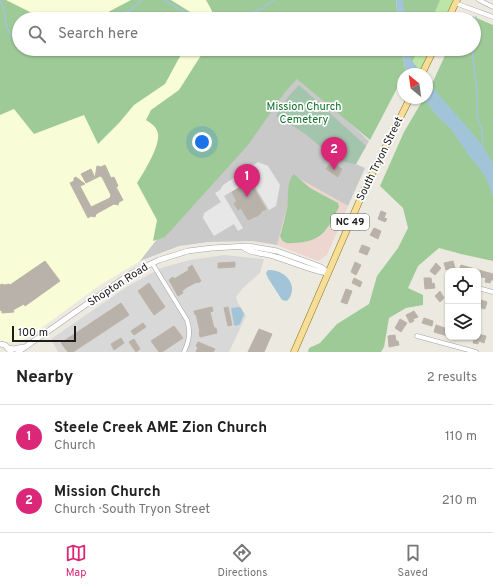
<!DOCTYPE html>
<html lang="en">
<head>
<meta charset="utf-8">
<style>
  body { margin:0; font-family:Overpass,sans-serif; background:#f2f2f2; color:#222 }
  .controls { position:absolute; right:12px; bottom:12px; display:grid; overflow:hidden; border-radius:8px; box-shadow:0 1px 3px #0004 }
  .controls button { width:36px; height:36px; display:grid; place-items:center; padding:0; border:0; border-bottom:1px solid #e0e0e0; background:#fff; color:#222; font:20px sans-serif }
  .compass { position:absolute; left:397px; top:68px; width:36px; height:36px; border-radius:50%; background:#fff; box-shadow:0 1px 3px #0004; rotate:331deg }
  .scale { position:absolute; left:12px; bottom:10px; width:64px; box-sizing:border-box; padding-left:4px; border:2px solid #1b1b1b; border-top:0; font-size:11px; line-height:14px; white-space:nowrap; color:#1b1b1b; -webkit-text-stroke:3px #fff; paint-order:stroke }
  .you { position:absolute; left:202px; top:142px; width:14px; height:14px; margin:-10px; border:3px solid #fff; border-radius:50%; background:#1a73e8; box-shadow:0 0 0 6px #1a73e833 }
  .badge { display:grid; place-items:center; width:26px; height:26px; border-radius:50%; background:#db2777; color:#fff; font-size:13px; font-weight:700 }
  .pin { position:absolute; translate:-50% -33px; filter:drop-shadow(0 1px 2px #0008) }
  .pin::after { content:''; position:absolute; top:21px; width:14px; height:12px; background:inherit; clip-path:polygon(0 0,100% 0,50% 100%) }
  .list { margin:0; padding:0; list-style:none }
  h2 { display:flex; justify-content:space-between; align-items:center; height:52px; margin:0; padding:0 16px; font-size:17px }
  h2 small { font-size:13px; font-weight:400; color:#767676 }
  .list li { display:grid; grid-template-columns:26px 1fr auto; gap:12px; align-items:center; box-sizing:border-box; height:64px; padding:0 16px; border-top:1px solid #e0e0e0 }
  .list b { display:block; font-size:15px; white-space:nowrap }
  .list p { margin:0; font-size:13px; white-space:nowrap; color:#767676 }
  .list em { font-size:13px; font-style:normal; color:#767676 }
  .icon { flex:none; width:22px; height:22px; fill:none; stroke:currentColor; stroke-width:2; stroke-linecap:round; stroke-linejoin:round }
  .map { position:relative; flex:none; width:493px; height:352px; overflow:hidden }
  .search { position:absolute; background:#fff; box-shadow:0 1px 3px #0004; left:12px; right:12px; top:12px; height:44px; display:flex; align-items:center; gap:10px; box-sizing:border-box; padding:0 14px; border-radius:22px; color:#767676; font-size:15px }
  .sheet { height:180px; background:#fff }
  nav { display:flex; justify-content:space-around; align-items:center; box-sizing:border-box; height:56px; border-top:1px solid #e0e0e0; background:#fff; font-size:11px; color:#767676 }
  nav a { display:grid; justify-items:center; gap:2px }
  nav .on { color:#db2777 }
  .map>svg:first-child { display:block }
  .residential { fill:#d9d8d8 }
  .commercial { fill:#edd5d0 }
  .education { fill:#f8fdd8 }
  .religious { fill:#c9c9c9 }
  .grass { fill:#bce5a7 }
  .forest { fill:#9eca97 }
  .cemetery { fill:#a3c4ad }
  .parking { fill:#e7e7e7 }
  .water { fill:#a2c4d8 }
  .lines { fill:none; stroke-linecap:round; stroke-linejoin:round }
  .stream { stroke:#a2c4d8; stroke-width:1.5 }
  .building { fill:#b8b2aa; stroke:#bdb3a4 }
  .minor-casing { stroke:#a2a2a2; stroke-width:5 }
  .tertiary-casing { stroke:#a2a2a2; stroke-width:6 }
  .primary-casing { stroke:#8b7306; stroke-width:7 }
  .minor { stroke:#fff; stroke-width:4 }
  .tertiary { stroke:#fff; stroke-width:5 }
  .primary { stroke:#f7dd9a; stroke-width:6 }
  .labels { text-anchor:middle; dominant-baseline:central; stroke-width:3.5; stroke-linejoin:round; paint-order:stroke }
  .shield { fill:#fff; stroke:#5f5f5f; stroke-width:1 }
  .shield-label { font-size:10px; font-weight:bold; fill:#1b1b1b }
  .park-label { font-size:11px; fill:#0f7227; stroke:#fff }
  .street-label { font-size:11px; fill:#1b1b1b; stroke:#fff }
</style>
</head>
<body>
<div class="map">
<svg width="493" height="352" viewBox="0 0 493 352">
  <rect width="100%" height="100%" fill="#eceae0"/>
  <path class="residential" d="M 224,255 L 264,259 L 260,273 L 243,288 L 236,297 L 238,303 L 246,316 L 229,352 L 58,352 L 51,339 L 128,286 L 161,268 L 190,260 Z"/>
  <path class="commercial" d="M 295,175 L 348,206 L 327,255 L 318,261 L 277,245 Z"/>
  <path class="education" d="M 0,0 L 358,0 L 342,19 L 19,19 L 19,49 L 305,49 L 140,261 L 100,285 L 29,337 L 16,343 L 0,341 Z"/>
  <path class="religious" d="M 305,49 L 303,79 L 369,141 L 356,164 L 365,168 L 348,206 L 295,176 L 277,245 L 252,241 L 208,242 L 179,246 L 140,261 Z"/>
  <g class="grass">
    <path d="M 399,0 L 457,0 L 448,19 L 402,19 Z"/>
    <path d="M 406,49 L 434,49 L 426,66 L 417,74 Z"/>
  </g>
  <g class="forest">
    <path d="M 0,0 L 6,0 L 44,19 L 19,19 L 19,49 L 184,49 L 165,84 L 134,105 L 119,123 L 98,144 L 84,115 L 34,134 L 14,109 L 0,115 Z"/>
    <path d="M 131,0 L 171,0 L 195,15 L 195,19 L 95,19 Z"/>
    <path d="M 206,0 L 396,0 L 398,19 L 211,19 L 212,11 Z"/>
    <path d="M 399,0 L 440,0 L 432,19 L 402,19 Z"/>
    <path d="M 472,16 L 493,25 L 493,261 L 461,254 L 439,248 L 418,266 L 408,288 L 423,295 L 423,305 L 406,308 L 389,318 L 384,347 L 381,352 L 308,352 L 309,348 L 320,343 L 337,324 L 369,304 L 377,276 L 398,248 L 408,228 L 403,208 L 380,186 L 404,132 L 424,98 L 427,98 L 431,86 L 448,49 L 474,49 L 474,19 L 468,19 Z"/>
    <path d="M 205,49 L 402,49 L 405,69 L 408,72 L 403,74 L 403,77 L 370,140 L 297,79 L 285,92 L 248,145 L 165,237 L 153,241 L 157,220 L 137,183 C 144,172 160,146 158,134 C 157,127 151,123 146,120 L 151,110 L 179,90 Z"/>
    <path d="M 406,49 L 418,49 L 411,65 Z"/>
    <path d="M 294,174 L 310,188 L 338,203 L 339,207 C 326,232 322,242 292,243 C 286,244 282,242 280,236 C 283,226 285,217 287,208 C 289,197 286,182 294,174 Z"/>
  </g>
  <path class="cemetery" d="M 299,85 L 366,146 L 356,164 C 335,163 317,142 301,131 C 293,126 284,121 276,116 L 288,97 Z"/>
  <path class="parking" d="M 258,162 L 268,166 L 280,185 L 276,206 L 269,210 L 251,180 L 224,196 L 243,228 L 238,231 L 234,224 L 214,236 L 203,218 L 204,213 L 221,202 L 215,193 L 220,190 L 223,185 Z"/>
  <g class="water">
    <path d="M 396,0 L 403,0 L 405,19 L 398,19 Z"/>
    <path d="M 402,49 L 408,49 L 410,58 L 422,74 L 409,74 L 405,69 Z"/>
    <path d="M 427,81 L 479,141 L 493,162 L 493,198 L 487,180 L 478,166 L 469,156 L 451,129 L 436,115 L 423,98 L 427,98 Z"/>
    <path d="M 268,270 C 286,269 300,287 287,301 L 282,300 L 268,278 L 266,273 Z"/>
    <path d="M 239,307 L 241,308 L 244,314 L 240,324 L 236,326 L 234,325 L 231,308 Z"/>
  </g>
  <g class="lines">
    <g class="stream">
      <path d="M 164,0 L 196,19"/>
      <path d="M 0,1 C 10,15 0,25 15,39 L 19,40"/>
      <path d="M 114,19 L 115,16 L 131,10 L 142,0"/>
      <path d="M 235,19 L 263,8 L 274,0"/>
      <path d="M 473,19 L 476,17"/>
      <path d="M 472,49 L 477,91 L 477,115 L 482,132 L 483,148"/>
    </g>
  </g>
  <g class="building">
    <path d="M 331,162 L 342,169 L 338,177 L 326,169 Z"/>
    <path d="M 105,165 L 111,178 L 114,177 L 118,186 L 116,187 L 123,200 L 119,202 L 118,205 L 114,204 L 96,214 L 95,217 L 91,216 L 88,218 L 70,183 L 74,181 L 74,178 L 76,177 L 85,184 L 80,186 L 91,207 L 110,198 L 111,195 L 102,177 L 100,176 L 86,183 L 81,174 L 91,169 L 95,178 L 97,166 L 101,167 Z"/>
    <path d="M 250,182 L 266,209 L 262,211 L 259,215 L 248,220 L 241,208 L 238,210 L 234,203 L 237,202 L 232,192 Z"/>
    <path d="M 381,211 L 386,213 L 384,218 L 387,219 L 385,222 L 378,219 Z"/>
    <path d="M 374,228 L 381,231 L 378,239 L 370,235 Z"/>
    <path d="M 362,245 L 370,248 L 367,255 L 359,252 Z"/>
    <path d="M 45,261 L 60,281 L 25,306 L 24,304 L 13,310 L 14,312 L 2,313 L 2,311 L 0,310 L 0,287 L 1,284 L 5,285 L 9,284 L 10,285 Z"/>
    <path d="M 453,261 L 455,268 L 446,270 L 444,263 Z"/>
    <path d="M 235,262 L 235,267 L 218,268 L 218,263 Z"/>
    <path d="M 355,262 L 361,265 L 356,275 L 351,272 Z"/>
    <path d="M 436,263 L 441,268 L 435,275 L 430,271 Z"/>
    <path d="M 192,265 L 201,281 L 198,283 L 197,282 L 187,287 L 182,291 L 183,293 L 178,296 L 169,280 L 173,277 L 174,279 L 189,270 L 188,268 Z"/>
    <path d="M 461,265 L 493,274 L 493,280 L 491,280 L 490,283 L 485,282 L 486,278 L 478,276 L 478,271 L 459,270 Z"/>
    <path d="M 354,278 L 362,282 L 360,287 L 352,283 Z"/>
    <path d="M 424,278 L 431,278 L 432,284 L 434,283 L 435,288 L 425,289 Z"/>
    <path d="M 149,283 L 165,307 L 154,315 L 138,291 Z"/>
    <path d="M 346,289 L 352,291 L 347,304 L 341,302 Z"/>
    <path d="M 440,291 L 444,298 L 440,302 L 435,296 Z"/>
    <path d="M 478,299 L 487,302 L 485,309 L 478,307 Z"/>
    <path d="M 121,303 L 129,315 L 73,352 L 68,352 L 61,343 Z"/>
    <path d="M 212,307 L 213,311 L 210,312 L 214,328 L 216,328 L 217,333 L 200,337 L 199,332 L 200,332 L 196,314 L 195,315 L 194,311 Z"/>
    <path d="M 228,307 L 232,325 L 228,326 L 224,308 Z"/>
    <path d="M 414,311 L 418,317 L 413,319 L 414,321 L 410,323 L 406,315 Z"/>
    <path d="M 424,318 L 433,321 L 432,326 L 422,323 Z"/>
    <path d="M 400,319 L 407,323 L 401,332 L 395,328 Z"/>
    <path d="M 143,323 L 146,327 L 134,335 L 131,331 Z"/>
    <path d="M 436,325 L 448,329 L 448,336 L 434,332 Z"/>
    <path d="M 174,326 L 183,338 L 162,352 L 159,352 L 151,341 Z"/>
    <path d="M 259,329 L 272,334 L 264,352 L 248,352 Z"/>
    <path d="M 478,334 L 486,336 L 484,343 L 479,341 L 478,344 L 473,343 L 475,337 L 478,337 Z"/>
    <path d="M 395,335 L 396,341 L 398,341 L 399,345 L 389,347 L 388,336 Z"/>
    <path d="M 121,338 L 124,343 L 114,350 L 111,344 Z"/>
    <path d="M 134,339 L 140,349 L 136,352 L 129,342 Z"/>
    <path d="M 198,342 L 215,349 L 213,352 L 196,352 L 198,347 L 196,346 Z"/>
  </g>
  <g class="lines">
    <defs>
      <g id="minor">
        <path d="M 479,0 L 493,7"/>
        <path d="M 455,3 L 493,17"/>
        <path d="M 152,263 L 187,320 C 191,332 189,341 184,352"/>
        <path d="M 478,288 L 493,292"/>
        <path d="M 417,336 L 476,352"/>
      </g>
      <g id="tertiary">
        <path d="M 243,247 C 251,254 265,253 276,257 C 293,262 309,270 327,273"/>
        <path d="M 0,344 L 5,345 L 11,352"/>
        <path d="M 8,348 L 14,349 L 23,347"/>
        <path d="M 18,352 L 130,274 L 159,260 L 188,251 L 212,248 L 248,246 L 277,251 L 321,267 L 328,273"/>
      </g>
      <g id="primary">
        <path d="M 448,19 L 457,0"/>
        <path d="M 422,74 L 434,49"/>
        <path d="M 294,352 L 365,188 L 410,98"/>
      </g>
    </defs>
    <use href="#minor" class="minor-casing"/>
    <use href="#tertiary" class="tertiary-casing"/>
    <use href="#primary" class="primary-casing"/>
    <use href="#minor" class="minor"/>
    <use href="#tertiary" class="tertiary"/>
    <use href="#primary" class="primary"/>
  </g>
  <g class="labels">
    <rect class="shield" x="331" y="214" width="38" height="16" rx="3"/>
    <g class="shield-label">
      <text x="350" y="222">NC 49</text>
    </g>
    <g class="park-label">
      <text x="304" y="107">Mission Church<tspan x="304" dy="13">Cemetery</tspan></text>
    </g>
    <g class="street-label">
      <text transform="translate(380 159) rotate(-64)">South Tryon Street</text>
      <text transform="translate(118 285) rotate(-33)">Shopton Road</text>
    </g>
  </g>
</svg>
<div class="controls">
<button><svg class="icon" aria-label="locate" viewBox="0 0 24 24"><circle cx="12" cy="12" r="6"/><path d="M12 2v4M12 18v4M2 12h4M18 12h4"/></svg></button>
<button><svg class="icon" aria-label="layers" viewBox="0 0 24 24"><path d="M12 4l9 5-9 5-9-5zM3 14l9 5 9-5"/></svg></button>
</div>
<svg class="compass" viewBox="-18 -18 36 36"><path d="M0-13l5 13h-10z" fill="#e53935"/><path d="M0 13l5-13h-10z" fill="#767676"/></svg>
<div class="scale">100 m</div>
<div class="you"></div>
<div class="pin badge" style="left:247px;top:197px">1</div>
<div class="pin badge" style="left:334px;top:170px">2</div>
<div class="search"><svg class="icon" aria-label="search" viewBox="0 0 24 24"><circle cx="10" cy="10" r="6"/><path d="M15 15l6 6"/></svg>Search here</div>
</div>
<section class="sheet">
<h2>Nearby<small>2 results</small></h2>
<ul class="list">
<li><span class="badge">1</span><div><b>Steele Creek AME Zion Church</b><p>Church</p></div><em>110 m</em></li>
<li><span class="badge">2</span><div><b>Mission Church</b><p>Church · South Tryon Street</p></div><em>210 m</em></li>
</ul>
</section>
<nav>
<a class="on"><svg class="icon" aria-label="map" viewBox="0 0 24 24"><path d="M3 6l6-2 6 2 6-2v14l-6 2-6-2-6 2zM9 4v14M15 6v14"/></svg>Map</a>
<a><svg class="icon" aria-label="directions" viewBox="0 0 24 24"><path d="M12 3l9 9-9 9-9-9zM9 14v-3h6M13 9l2 2-2 2"/></svg>Directions</a>
<a><svg class="icon" aria-label="saved" viewBox="0 0 24 24"><path d="M7 4h10v16l-5-4-5 4z"/></svg>Saved</a>
</nav>
</body>
</html>
